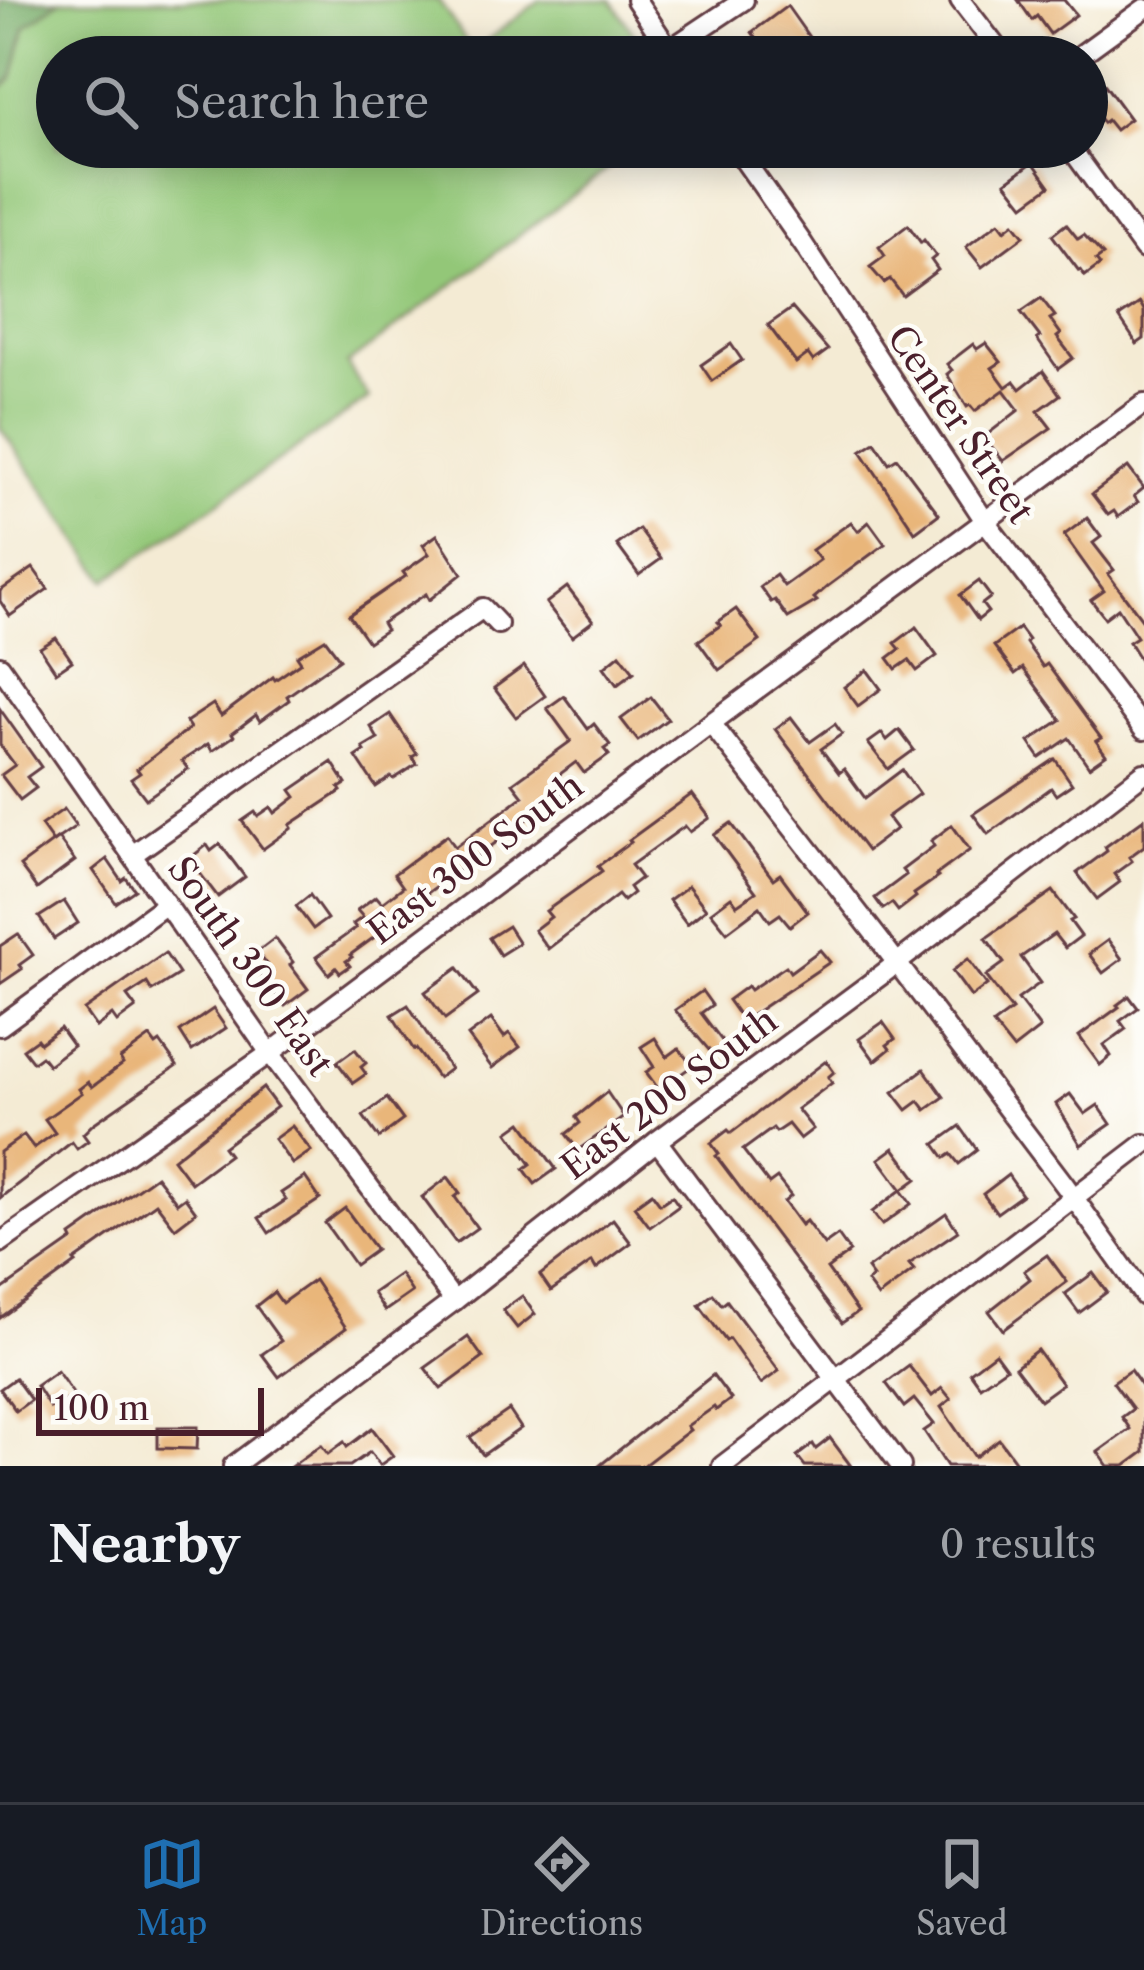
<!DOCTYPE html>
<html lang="en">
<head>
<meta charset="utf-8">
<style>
  body { margin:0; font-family:"Libre Caslon Text",serif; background:#242831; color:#f1f3f6 }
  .scale { position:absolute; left:36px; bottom:30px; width:228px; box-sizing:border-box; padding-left:12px; border:6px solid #4a1f2b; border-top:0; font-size:33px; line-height:42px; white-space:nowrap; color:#4a1f2b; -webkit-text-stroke:9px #fdfcf7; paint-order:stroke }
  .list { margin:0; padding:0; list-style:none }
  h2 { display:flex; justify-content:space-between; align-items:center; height:156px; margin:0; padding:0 48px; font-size:51px }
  h2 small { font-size:39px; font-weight:400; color:#9ea1a6 }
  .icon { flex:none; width:66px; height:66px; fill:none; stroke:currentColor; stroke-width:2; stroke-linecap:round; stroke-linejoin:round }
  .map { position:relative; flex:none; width:1144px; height:1466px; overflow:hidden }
  .search { position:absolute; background:#171b24; box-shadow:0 6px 30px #0003; left:36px; right:36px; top:36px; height:132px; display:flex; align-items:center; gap:30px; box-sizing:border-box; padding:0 42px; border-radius:66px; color:#9ea1a6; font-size:45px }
  .sheet { height:336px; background:#171b24 }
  nav { display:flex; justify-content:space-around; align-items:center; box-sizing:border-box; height:168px; border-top:3px solid #363941; background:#171b24; font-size:33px; color:#9ea1a6 }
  nav a { display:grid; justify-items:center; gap:6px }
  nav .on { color:#1f6fb2 }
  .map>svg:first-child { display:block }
  .green { fill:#93c778; stroke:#6e7352; stroke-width:3 }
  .forest { fill:#76ac68; stroke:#60664a; stroke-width:3 }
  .building { fill:#e9b67a }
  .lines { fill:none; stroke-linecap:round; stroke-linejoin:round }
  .minor-casing { stroke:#643e44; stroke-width:24 }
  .minor { stroke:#fff; stroke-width:18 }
  .labels { text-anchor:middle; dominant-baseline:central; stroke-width:9; stroke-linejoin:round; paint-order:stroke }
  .street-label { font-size:36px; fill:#4a1f2b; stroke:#fdfcf7 }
</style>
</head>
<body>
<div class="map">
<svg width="1144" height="1466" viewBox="0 0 1144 1466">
  <rect width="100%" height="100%" fill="#fdfcf7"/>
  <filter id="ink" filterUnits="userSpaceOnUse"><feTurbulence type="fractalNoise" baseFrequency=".00833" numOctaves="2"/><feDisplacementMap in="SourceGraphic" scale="24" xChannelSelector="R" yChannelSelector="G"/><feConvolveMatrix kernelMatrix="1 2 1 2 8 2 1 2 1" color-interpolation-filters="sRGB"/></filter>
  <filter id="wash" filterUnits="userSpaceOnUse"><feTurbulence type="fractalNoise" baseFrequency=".004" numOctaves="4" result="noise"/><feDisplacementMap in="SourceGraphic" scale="48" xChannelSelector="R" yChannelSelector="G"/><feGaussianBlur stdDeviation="2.7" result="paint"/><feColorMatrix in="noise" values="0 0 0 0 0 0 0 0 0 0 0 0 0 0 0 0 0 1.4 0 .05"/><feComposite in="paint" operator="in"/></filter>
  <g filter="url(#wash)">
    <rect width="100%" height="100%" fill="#f4ebd4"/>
    <path class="green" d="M 60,0 L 438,0 L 473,51 L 540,0 L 611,0 L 650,57 L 57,57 L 57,147 L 637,147 L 347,364 L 369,398 L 106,580 L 0,427 L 0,90 L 13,77 L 25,27 Z"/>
    <path class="forest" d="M 0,0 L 60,0 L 25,27 L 13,77 L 0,90 Z"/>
    <g id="blocks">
      <g class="building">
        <path d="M 1018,0 L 1064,0 L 1076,15 L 1050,34 L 1037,16 L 1032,20 Z"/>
        <path d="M 787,6 L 823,57 L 807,57 L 799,44 L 781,57 L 770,57 L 752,32 Z"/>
        <path d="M 1105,85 L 1130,119 L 1115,130 L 1107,120 L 1103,123 L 1087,100 Z"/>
        <path d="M 1033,162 L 1050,186 L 1024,205 L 1006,182 Z"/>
        <path d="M 999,222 L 1005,230 L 1014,223 L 1024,236 L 982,267 L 966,247 Z"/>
        <path d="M 1066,224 L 1078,239 L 1084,235 L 1103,255 L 1096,260 L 1100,265 L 1085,276 L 1081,270 L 1079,271 L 1052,235 Z"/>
        <path d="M 908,225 L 921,243 L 924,240 L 936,256 L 931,260 L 938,270 L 903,296 L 890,279 L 884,283 L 870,267 L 885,256 L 879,247 Z"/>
        <path d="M 1041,298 L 1055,316 L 1050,319 L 1061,334 L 1057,337 L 1073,358 L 1058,369 L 1037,339 L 1040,337 L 1021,312 Z"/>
        <path d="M 1140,303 L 1144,310 L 1144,339 L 1137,344 L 1119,317 Z"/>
        <path d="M 792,308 L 828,350 L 813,361 L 808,354 L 796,363 L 768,325 Z"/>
        <path d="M 986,343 L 1001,362 L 992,368 L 1006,387 L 1014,381 L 1020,389 L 1043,371 L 1060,395 L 1038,411 L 1051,428 L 1003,461 L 984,437 L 1019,410 L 1004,390 L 975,411 L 970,405 L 967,407 L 947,374 L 952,370 L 947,364 L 973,344 L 977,349 Z"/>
        <path d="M 731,344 L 742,360 L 712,381 L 701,365 Z"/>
        <path d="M 875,442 L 889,463 L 897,458 L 939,514 L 915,532 L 861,451 Z"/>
        <path d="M 1128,467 L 1144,488 L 1134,496 L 1138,502 L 1118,517 L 1114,511 L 1108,515 L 1092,494 Z"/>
        <path d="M 1087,518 L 1101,537 L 1093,543 L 1114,570 L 1108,574 L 1144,622 L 1144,666 L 1129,642 L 1137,637 L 1118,608 L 1105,618 L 1091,600 L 1104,591 L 1064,535 Z"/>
        <path d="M 851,522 L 858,531 L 869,522 L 885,544 L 828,586 L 814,598 L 817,601 L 788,618 L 775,600 L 771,602 L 760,587 L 776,575 L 784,586 L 820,560 L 812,550 Z"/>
        <path d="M 639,529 L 661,559 L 639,575 L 617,545 Z"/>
        <path d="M 437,535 L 462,574 L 429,600 L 426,594 L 382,623 L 386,630 L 368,642 L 349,615 L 406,576 L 403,572 L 429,554 L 423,545 Z"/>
        <path d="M 33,568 L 48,589 L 10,616 L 0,601 L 0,591 Z"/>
        <path d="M 979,581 L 991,597 L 982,604 L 988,612 L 978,620 L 960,595 Z"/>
        <path d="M 567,587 L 593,621 L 572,637 L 546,603 Z"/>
        <path d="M 736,609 L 760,641 L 719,670 L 698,641 L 721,625 L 718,622 Z"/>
        <path d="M 916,627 L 937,656 L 917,671 L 909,660 L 896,669 L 888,658 L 900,649 L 895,643 Z"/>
        <path d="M 1019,628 L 1028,640 L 1026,643 L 1043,667 L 1047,664 L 1101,738 L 1096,741 L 1106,755 L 1089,767 L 1069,738 L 1040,758 L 1029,742 L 1061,720 L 1023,668 L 1015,674 L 994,646 Z"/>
        <path d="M 56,638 L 72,661 L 56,672 L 40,648 Z"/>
        <path d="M 325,639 L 340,659 L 287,696 L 289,700 L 260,721 L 256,715 L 232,733 L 234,736 L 212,751 L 208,744 L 182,761 L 188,769 L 146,799 L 131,779 L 140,773 L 137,769 L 190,728 L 186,722 L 213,704 L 221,716 L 273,677 L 275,680 L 301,662 L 297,656 Z"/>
        <path d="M 620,654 L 634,672 L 617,685 L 604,667 Z"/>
        <path d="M 524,666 L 545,696 L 516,717 L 494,688 Z"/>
        <path d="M 867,670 L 881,689 L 858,706 L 844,687 Z"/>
        <path d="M 564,696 L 588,729 L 594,724 L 610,745 L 604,749 L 609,755 L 584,773 L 576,762 L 552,780 L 562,794 L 399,914 L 402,917 L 350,955 L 352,957 L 346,961 L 350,966 L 340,973 L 336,968 L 329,974 L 316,957 L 356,928 L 353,924 L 363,917 L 357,910 L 376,896 L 382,903 L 403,887 L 394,874 L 447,835 L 455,847 L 523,796 L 513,783 L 571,741 L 547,708 Z"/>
        <path d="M 651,697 L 668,719 L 638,741 L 621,719 Z"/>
        <path d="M 0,709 L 41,767 L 27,777 L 36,788 L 20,800 L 1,775 L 15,765 L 0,745 Z"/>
        <path d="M 390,714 L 417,754 L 412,757 L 417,764 L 394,779 L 391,777 L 376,787 L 356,757 L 365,751 L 363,748 L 378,739 L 371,727 Z"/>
        <path d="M 791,717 L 810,742 L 835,724 L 842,734 L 821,749 L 839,773 L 844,769 L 865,798 L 902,770 L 919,794 L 887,817 L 896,829 L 867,851 L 775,729 Z"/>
        <path d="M 899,730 L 914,750 L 888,769 L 868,743 L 882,733 L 887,740 Z"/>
        <path d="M 1055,759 L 1072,784 L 1056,795 L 1051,788 L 988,834 L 973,814 Z"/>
        <path d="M 332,762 L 346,784 L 339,788 L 341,791 L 290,825 L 292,828 L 263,849 L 242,821 L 255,812 L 258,816 L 271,807 L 275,813 L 296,797 L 291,790 Z"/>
        <path d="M 692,794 L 710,818 L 690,832 L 685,826 L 631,865 L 641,878 L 629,887 L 633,893 L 623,901 L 618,895 L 548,949 L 534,930 L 551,917 L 546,911 L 602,871 L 598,866 L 631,842 L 629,840 Z"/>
        <path d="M 64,809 L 76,826 L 53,842 L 41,825 Z"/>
        <path d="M 1144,819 L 1144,846 L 1129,857 L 1132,861 L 1114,874 L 1120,882 L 1097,899 L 1077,873 L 1107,851 L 1105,847 Z"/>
        <path d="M 731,823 L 773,879 L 780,874 L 808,912 L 790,926 L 780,914 L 770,921 L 760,907 L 727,932 L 711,912 L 731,897 L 737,905 L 756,892 L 714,835 Z"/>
        <path d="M 952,825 L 970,850 L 936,875 L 938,877 L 914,894 L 916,897 L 898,911 L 892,903 L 883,909 L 875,898 L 906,875 L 902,870 L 934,846 L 931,841 Z"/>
        <path d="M 58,838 L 75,861 L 37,889 L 20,866 Z"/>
        <path d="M 220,844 L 245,877 L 218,897 L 189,859 L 207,845 L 211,851 Z"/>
        <path d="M 107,859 L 122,881 L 126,878 L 135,890 L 116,903 L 93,870 Z"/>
        <path d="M 688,886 L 706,909 L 687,924 L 669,900 Z"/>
        <path d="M 1053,891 L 1074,919 L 1070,921 L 1081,936 L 1065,948 L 1054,934 L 1021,957 L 1040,983 L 1018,999 L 1040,1028 L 1013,1049 L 993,1024 L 1012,1010 L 986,976 L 1004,963 L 986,938 Z"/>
        <path d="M 310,895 L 327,919 L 313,929 L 296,906 Z"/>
        <path d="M 64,901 L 78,923 L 54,939 L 39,917 Z"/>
        <path d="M 508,926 L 519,943 L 500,955 L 489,938 Z"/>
        <path d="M 18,934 L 33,955 L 19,965 L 22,969 L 0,984 L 0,946 Z"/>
        <path d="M 275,938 L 293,962 L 290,965 L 308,989 L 285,1006 L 259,973 L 268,966 L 257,952 Z"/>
        <path d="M 1108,940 L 1122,959 L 1103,973 L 1089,954 Z"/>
        <path d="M 820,950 L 830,962 L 743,1021 L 728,1000 L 747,986 L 750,990 L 786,966 L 790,972 Z"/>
        <path d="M 165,953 L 179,974 L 152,991 L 147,983 L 127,996 L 136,1008 L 117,1022 L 112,1015 L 96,1027 L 84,1010 Z"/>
        <path d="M 968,959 L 987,985 L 971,997 L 952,971 Z"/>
        <path d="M 458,968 L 478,995 L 445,1019 L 425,992 Z"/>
        <path d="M 702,991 L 712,1005 L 701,1013 L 726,1046 L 714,1056 L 675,1010 Z"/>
        <path d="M 1129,996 L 1138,1008 L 1120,1021 L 1126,1029 L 1104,1045 L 1111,1056 L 1100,1065 L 1079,1036 L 1119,1007 L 1117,1005 Z"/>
        <path d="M 408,1005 L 450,1069 L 438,1078 L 416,1049 L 414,1050 L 392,1015 Z"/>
        <path d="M 213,1009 L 226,1028 L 192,1051 L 180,1032 Z"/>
        <path d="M 491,1019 L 504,1037 L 509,1033 L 520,1047 L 492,1068 L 468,1036 Z"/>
        <path d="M 883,1022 L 895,1039 L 887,1045 L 890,1049 L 875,1061 L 859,1039 Z"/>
        <path d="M 60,1028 L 73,1046 L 48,1065 L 41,1056 L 33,1062 L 23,1049 L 37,1039 L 40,1043 Z"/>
        <path d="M 150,1037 L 156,1045 L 160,1042 L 177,1066 L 93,1124 L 83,1134 L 88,1141 L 77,1149 L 72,1142 L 0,1198 L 0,1152 L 24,1135 L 34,1148 L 55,1133 L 45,1119 L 82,1093 L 79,1089 L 88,1082 L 92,1087 L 123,1064 L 120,1059 Z"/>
        <path d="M 655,1038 L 667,1057 L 679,1048 L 692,1066 L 659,1090 L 646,1072 L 654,1067 L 641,1047 Z"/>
        <path d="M 355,1049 L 366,1063 L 361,1067 L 366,1074 L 353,1083 L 337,1062 Z"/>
        <path d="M 826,1061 L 834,1072 L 828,1077 L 832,1083 L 797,1109 L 813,1129 L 800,1139 L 788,1124 L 776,1132 L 773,1128 L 743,1150 L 769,1184 L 777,1178 L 791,1196 L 784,1202 L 801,1225 L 806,1221 L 824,1245 L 838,1235 L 850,1252 L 827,1269 L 858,1312 L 842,1323 L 716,1156 L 719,1154 L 711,1143 L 728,1130 L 731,1133 Z"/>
        <path d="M 924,1069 L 944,1097 L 926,1110 L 919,1101 L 907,1110 L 893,1092 Z"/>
        <path d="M 263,1088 L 277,1107 L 223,1147 L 229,1155 L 191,1183 L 173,1159 Z"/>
        <path d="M 607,1092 L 624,1117 L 578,1150 L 566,1134 L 580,1123 L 576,1117 Z"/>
        <path d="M 1070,1094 L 1085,1114 L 1098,1105 L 1111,1124 L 1081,1145 L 1056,1104 Z"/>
        <path d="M 387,1098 L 403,1120 L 379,1138 L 363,1116 Z"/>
        <path d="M 522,1122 L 556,1169 L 535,1184 L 524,1169 L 531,1164 L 508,1132 Z"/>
        <path d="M 292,1126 L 311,1151 L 292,1164 L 274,1139 Z"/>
        <path d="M 960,1126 L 977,1150 L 959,1164 L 951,1154 L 945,1158 L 935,1144 Z"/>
        <path d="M 894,1148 L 917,1179 L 902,1190 L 879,1159 Z"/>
        <path d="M 1008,1175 L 1022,1195 L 997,1213 L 983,1194 Z"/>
        <path d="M 156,1176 L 177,1203 L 185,1197 L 196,1212 L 175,1228 L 156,1203 L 74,1261 L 76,1263 L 0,1318 L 0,1291 L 73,1240 L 71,1236 Z"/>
        <path d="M 305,1177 L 320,1199 L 269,1233 L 259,1218 L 286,1200 L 281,1193 Z"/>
        <path d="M 448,1177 L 460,1193 L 455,1197 L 477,1228 L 456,1243 L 422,1197 Z"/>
        <path d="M 901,1190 L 911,1204 L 882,1225 L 872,1212 Z"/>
        <path d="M 652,1193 L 660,1204 L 672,1196 L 679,1206 L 650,1227 L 634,1206 Z"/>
        <path d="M 345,1208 L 376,1250 L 355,1265 L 325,1223 Z"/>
        <path d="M 946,1213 L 958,1231 L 909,1264 L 914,1270 L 878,1297 L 867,1282 L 873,1277 L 867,1269 Z"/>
        <path d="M 613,1219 L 631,1243 L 596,1269 L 592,1262 L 551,1291 L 540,1275 Z"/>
        <path d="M 1047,1255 L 1067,1282 L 1003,1330 L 989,1311 L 1030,1279 L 1024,1271 Z"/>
        <path d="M 1093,1273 L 1107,1292 L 1079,1313 L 1065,1294 Z"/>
        <path d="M 400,1274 L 412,1292 L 385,1311 L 373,1293 Z"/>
        <path d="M 314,1280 L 346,1328 L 279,1377 L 262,1354 L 281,1341 L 256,1306 L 274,1292 L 282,1303 Z"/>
        <path d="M 713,1294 L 722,1305 L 727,1301 L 779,1371 L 761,1384 L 729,1339 L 726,1341 L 699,1305 Z"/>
        <path d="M 522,1296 L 535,1314 L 517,1328 L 503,1310 Z"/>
        <path d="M 468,1337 L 483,1358 L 441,1389 L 425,1368 Z"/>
        <path d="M 1037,1350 L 1062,1384 L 1040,1400 L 1015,1367 Z"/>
        <path d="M 995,1353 L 1006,1368 L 980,1386 L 970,1372 Z"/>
        <path d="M 909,1366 L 932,1396 L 942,1388 L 951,1399 L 941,1407 L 975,1457 L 999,1439 L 1019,1466 L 947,1466 L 924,1431 L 934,1424 L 914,1399 L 904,1407 L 886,1383 Z"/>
        <path d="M 1130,1370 L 1144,1389 L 1144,1452 L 1125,1466 L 1108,1466 L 1098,1452 L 1130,1429 L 1122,1417 L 1133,1409 L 1113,1382 Z"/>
        <path d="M 57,1371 L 74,1395 L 55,1408 L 54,1405 L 50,1408 L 36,1386 Z"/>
        <path d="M 713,1375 L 731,1399 L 716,1410 L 714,1407 L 687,1426 L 690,1430 L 643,1466 L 599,1466 Z"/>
        <path d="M 15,1378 L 31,1400 L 16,1411 L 0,1389 Z"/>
        <path d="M 509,1410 L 521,1428 L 483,1455 L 470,1437 Z"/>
        <path d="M 158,1427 L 198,1427 L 197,1449 L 158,1448 Z"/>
        <path d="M 372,1428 L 393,1456 L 380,1465 L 370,1452 L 350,1466 L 292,1466 L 321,1445 L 328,1454 L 344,1442 L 347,1447 Z"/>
        <path d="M 830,1438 L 851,1466 L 805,1466 L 797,1456 L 813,1444 L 816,1449 Z"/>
      </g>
    </g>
  </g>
  <g filter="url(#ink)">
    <use href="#blocks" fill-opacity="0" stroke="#643e44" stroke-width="3"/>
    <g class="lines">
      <defs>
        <g id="minor">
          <path d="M 636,0 L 674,57"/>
          <path d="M 960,0 L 1004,57"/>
          <path d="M 669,50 L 744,0"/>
          <path d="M 1078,57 L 1144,9"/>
          <path d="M 735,147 L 803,244 L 985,521 L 1144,730"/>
          <path d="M 1070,147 L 1144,249"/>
          <path d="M 0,666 L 270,1053 L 454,1301"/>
          <path d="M 711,723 L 881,942 L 1064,1184 L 1144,1296"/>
          <path d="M 132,855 L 483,608 L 498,624"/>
          <path d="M 0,1026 L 166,904"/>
          <path d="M 657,1141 L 901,1466"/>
          <path d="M 0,1243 L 270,1053 L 711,723 L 1144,404"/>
          <path d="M 233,1466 L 454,1301 L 657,1141 L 880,976 L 1144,773"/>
          <path d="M 722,1466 L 1144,1144"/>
        </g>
      </defs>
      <use href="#minor" class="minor-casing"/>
      <use href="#minor" class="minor"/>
    </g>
  </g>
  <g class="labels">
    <g class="street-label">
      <text transform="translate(961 424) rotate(56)">Center Street</text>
      <text transform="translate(475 858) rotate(-37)">East 300 South</text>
      <text transform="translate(251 966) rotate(55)">South 300 East</text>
      <text transform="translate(669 1093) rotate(-37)">East 200 South</text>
    </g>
  </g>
</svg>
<div class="scale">100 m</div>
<div class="search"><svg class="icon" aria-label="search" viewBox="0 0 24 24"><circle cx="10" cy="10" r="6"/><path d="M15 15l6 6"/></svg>Search here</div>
</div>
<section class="sheet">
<h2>Nearby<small>0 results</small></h2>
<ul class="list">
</ul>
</section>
<nav>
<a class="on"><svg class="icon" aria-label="map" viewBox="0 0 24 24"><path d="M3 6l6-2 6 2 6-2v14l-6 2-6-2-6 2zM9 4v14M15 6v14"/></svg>Map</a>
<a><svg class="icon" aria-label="directions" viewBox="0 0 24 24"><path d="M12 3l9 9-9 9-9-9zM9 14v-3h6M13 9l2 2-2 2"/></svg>Directions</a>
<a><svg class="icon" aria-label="saved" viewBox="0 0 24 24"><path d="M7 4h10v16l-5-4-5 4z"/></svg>Saved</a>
</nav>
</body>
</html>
